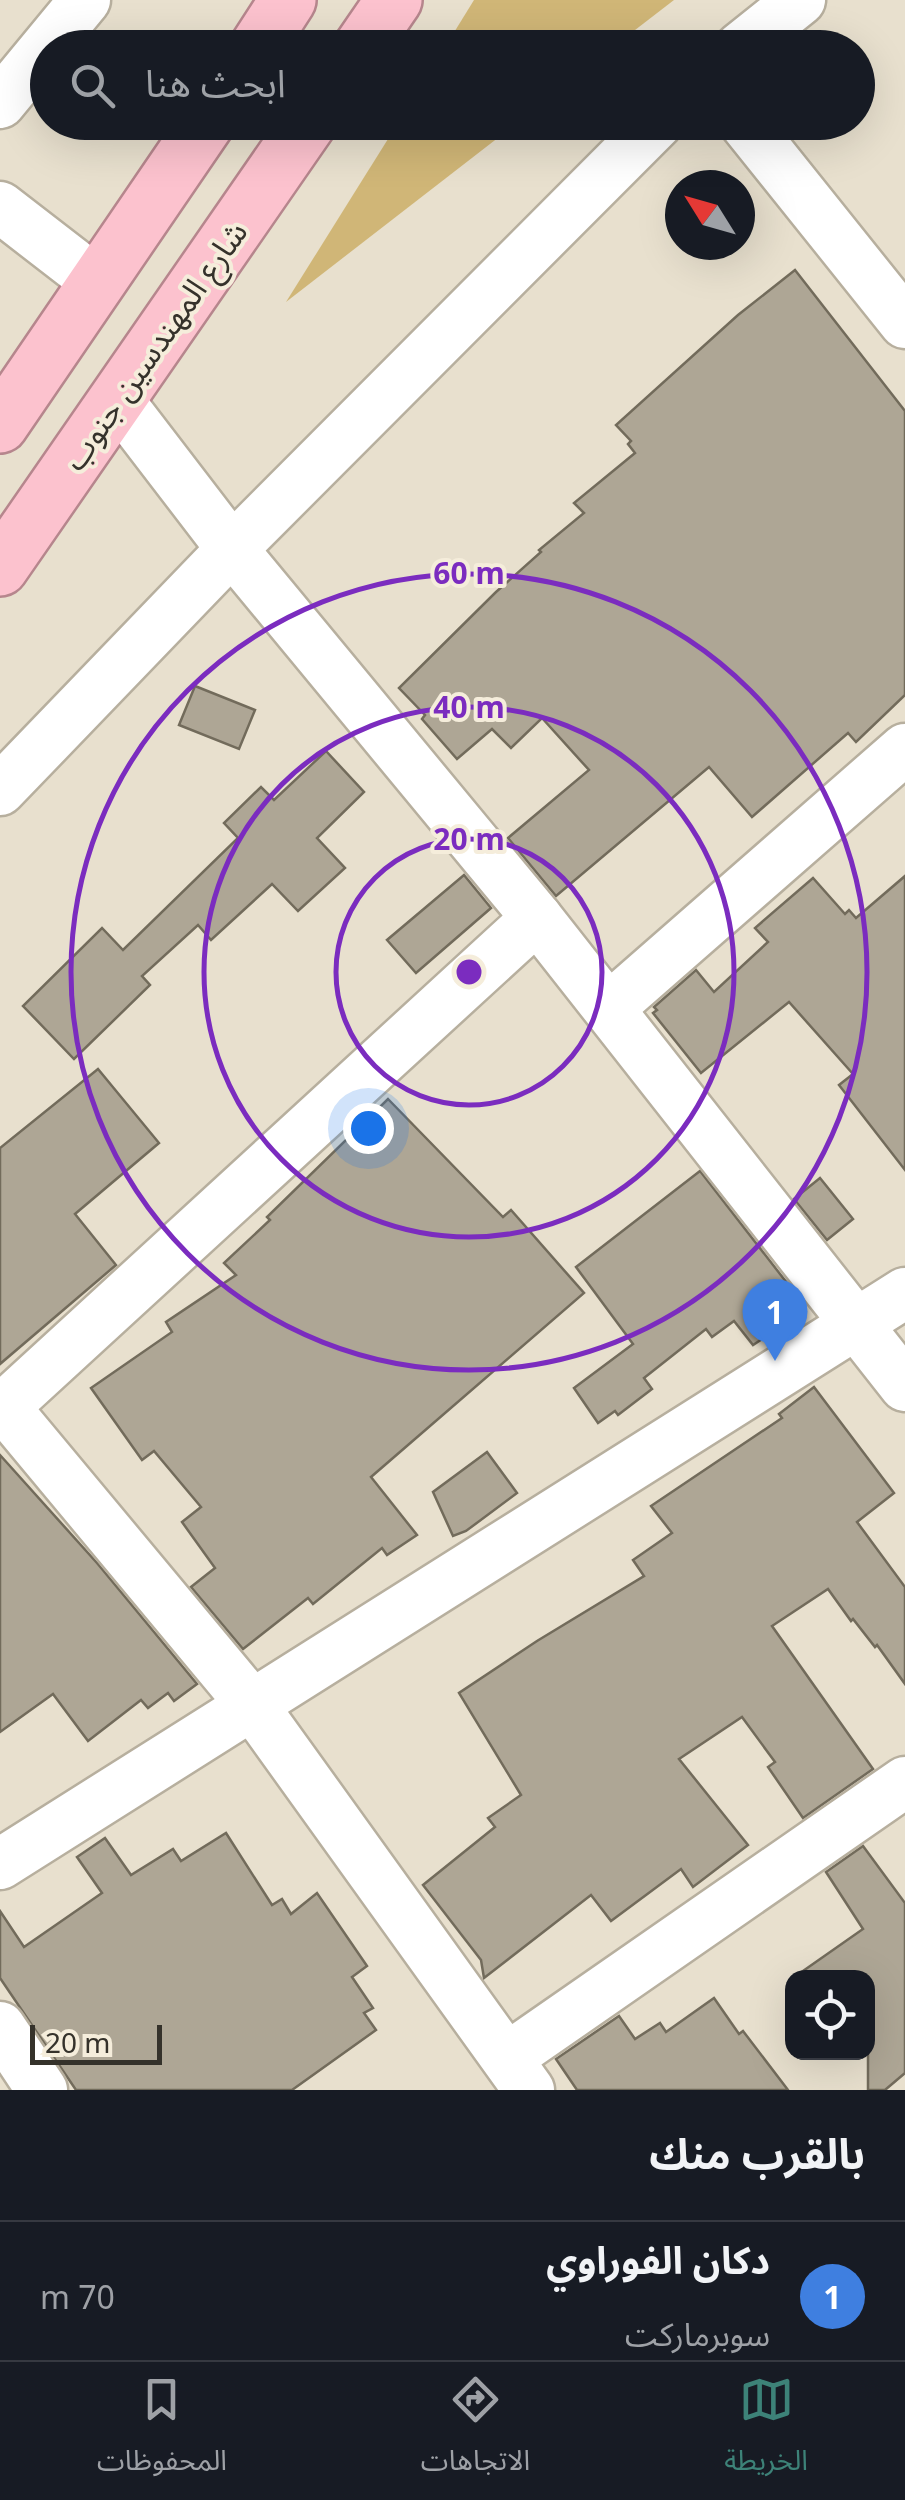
<!DOCTYPE html>
<html lang="ar">
<head>
<meta charset="utf-8">
<style>
  body { margin:0; font-family:"Noto Sans","Noto Sans Arabic",sans-serif; background:#242831; color:#f1f3f6; direction:rtl }
  .controls { position:absolute; right:30px; bottom:30px; display:grid; overflow:hidden; border-radius:20px; box-shadow:0 10px 40px #0002 }
  .controls button { width:90px; height:90px; display:grid; place-items:center; padding:0; border:0; border-bottom:2px solid #363941; background:#171b24; color:#f1f3f6; font:50px sans-serif }
  .compass { position:absolute; left:665px; top:170px; width:90px; height:90px; border-radius:50%; background:#171b24; box-shadow:0 10px 40px #0002; rotate:307deg }
  .scale { position:absolute; left:30px; bottom:25px; width:132px; box-sizing:border-box; padding-left:10px; border:5px solid #35322b; border-top:0; font-size:28px; line-height:35px; white-space:nowrap; color:#35322b; -webkit-text-stroke:8px #f5eddb; paint-order:stroke }
  .you { position:absolute; left:368px; top:1128px; width:35px; height:35px; margin:-25px; border:8px solid #fff; border-radius:50%; background:#1a73e8; box-shadow:0 0 0 15px #1a73e833 }
  .badge { display:grid; place-items:center; width:65px; height:65px; border-radius:50%; background:#3d8278; color:#fff; font-size:32px; font-weight:700 }
  .pin { position:absolute; translate:-50% -82px; filter:drop-shadow(0 2px 5px #0008) }
  .pin::after { content:''; position:absolute; top:52px; width:35px; height:30px; background:inherit; clip-path:polygon(0 0,100% 0,50% 100%) }
  .list { margin:0; padding:0; list-style:none }
  h2 { display:flex; justify-content:space-between; align-items:center; height:130px; margin:0; padding:0 40px; font-size:42px }
  h2 small { font-size:32px; font-weight:400; color:#9ea1a6 }
  .list li { display:grid; grid-template-columns:65px 1fr auto; gap:30px; align-items:center; box-sizing:border-box; height:140px; padding:0 40px; border-top:2px solid #363941 }
  .list b { display:block; font-size:38px; white-space:nowrap }
  .list p { margin:0; font-size:32px; white-space:nowrap; color:#9ea1a6 }
  .list em { font-size:32px; font-style:normal; color:#9ea1a6 }
  .icon { flex:none; width:55px; height:55px; fill:none; stroke:currentColor; stroke-width:2; stroke-linecap:round; stroke-linejoin:round }
  .map { position:relative; flex:none; width:905px; height:2090px; overflow:hidden; direction:ltr }
  .search { position:absolute; background:#171b24; box-shadow:0 10px 40px #0002; left:30px; right:30px; top:30px; height:110px; display:flex; align-items:center; gap:25px; box-sizing:border-box; padding:0 35px; border-radius:55px; color:#9ea1a6; font-size:38px }
  .sheet { height:270px; background:#171b24 }
  nav { display:flex; justify-content:space-around; align-items:center; box-sizing:border-box; height:140px; border-top:2px solid #363941; background:#171b24; font-size:28px; color:#9ea1a6 }
  nav a { display:grid; justify-items:center; gap:5px }
  nav .on { color:#3d8278 }
  .map>svg:first-child { display:block }
  .green { fill:#d0b677 }
  .building { fill:#aea695; stroke:#726b5b; stroke-width:2.5 }
  .lines { fill:none; stroke-linecap:round; stroke-linejoin:round }
  .minor-casing { stroke:#b7af9e; stroke-width:55 }
  .trunk-casing { stroke:#b6868d; stroke-width:60 }
  .minor { stroke:#fff; stroke-width:50 }
  .trunk { stroke:#fcc2ce; stroke-width:55 }
  .ring { fill:none; stroke:#7b2cbf; stroke-width:5 }
  .labels { text-anchor:middle; dominant-baseline:central; stroke-width:8; stroke-linejoin:round; paint-order:stroke }
  .street-label { font-size:32px; fill:#35322b; stroke:#f5eddb }
  .centre { fill:#7b2cbf; stroke:#f5eddb; stroke-width:5 }
  .ring-label { font-size:30px; text-anchor:middle; font-weight:bold; fill:#7b2cbf; stroke:#f5eddb; stroke-width:8; stroke-linejoin:round; paint-order:stroke }
</style>
</head>
<body>
<div class="map">
<svg width="905" height="2090" viewBox="0 0 905 2090">
  <rect width="100%" height="100%" fill="#e8e0ce"/>
  <g class="green">
    <path d="M 474,0 L 674,0 L 613,47 L 445,47 Z"/>
    <path d="M 398,123 L 517,123 L 286,302 Z"/>
  </g>
  <g class="building">
    <path d="M 795,270 L 905,411 L 905,695 L 856,742 L 848,733 L 752,817 L 709,767 L 556,896 L 508,838 L 589,770 L 542,718 L 511,748 L 492,729 L 457,759 L 422,719 L 425,715 L 399,688 L 496,592 L 541,552 L 539,550 L 584,513 L 574,503 L 635,453 L 628,444 L 631,441 L 616,425 L 738,315 Z"/>
    <path d="M 195,686 L 255,710 L 239,749 L 179,725 Z"/>
    <path d="M 326,751 L 364,792 L 317,838 L 345,868 L 298,911 L 272,884 L 211,940 L 198,925 L 142,976 L 150,985 L 74,1059 L 23,1006 L 102,928 L 123,950 L 238,838 L 224,823 L 261,787 L 274,800 Z"/>
    <path d="M 464,875 L 491,908 L 416,973 L 387,940 Z"/>
    <path d="M 905,876 L 905,1170 L 839,1085 L 853,1074 L 789,1002 L 701,1073 L 653,1013 L 657,1010 L 654,1007 L 696,970 L 714,992 L 768,942 L 755,928 L 813,878 L 845,914 L 849,910 L 856,918 Z"/>
    <path d="M 98,1069 L 159,1143 L 75,1214 L 116,1265 L 0,1364 L 0,1148 Z"/>
    <path d="M 388,1099 L 503,1217 L 511,1210 L 584,1293 L 371,1477 L 417,1535 L 387,1555 L 382,1548 L 313,1604 L 308,1598 L 243,1649 L 191,1587 L 215,1568 L 182,1522 L 201,1507 L 154,1451 L 142,1460 L 91,1388 L 172,1332 L 166,1322 L 236,1275 L 224,1263 L 270,1220 L 267,1217 Z"/>
    <path d="M 700,1171 L 794,1292 L 773,1307 L 785,1324 L 753,1345 L 734,1321 L 712,1337 L 706,1329 L 644,1378 L 652,1389 L 618,1415 L 615,1411 L 598,1423 L 574,1388 L 633,1344 L 576,1267 Z"/>
    <path d="M 820,1178 L 853,1219 L 827,1240 L 794,1199 Z"/>
    <path d="M 814,1387 L 894,1493 L 857,1522 L 905,1587 L 905,1684 L 877,1645 L 875,1647 L 853,1619 L 851,1621 L 828,1589 L 772,1626 L 873,1769 L 803,1818 L 768,1767 L 775,1762 L 742,1717 L 679,1759 L 748,1845 L 693,1887 L 681,1869 L 611,1921 L 591,1895 L 484,1978 L 481,1960 L 423,1885 L 495,1827 L 488,1818 L 521,1795 L 459,1693 L 537,1641 L 644,1576 L 633,1560 L 672,1533 L 651,1506 L 782,1418 L 779,1414 Z"/>
    <path d="M 487,1452 L 517,1493 L 466,1531 L 453,1536 L 433,1492 Z"/>
    <path d="M 0,1455 L 97,1563 L 197,1684 L 174,1701 L 168,1693 L 148,1708 L 141,1700 L 88,1741 L 53,1694 L 0,1732 Z"/>
    <path d="M 226,1833 L 272,1905 L 282,1899 L 291,1914 L 317,1893 L 367,1966 L 352,1977 L 373,2008 L 364,2013 L 376,2030 L 292,2090 L 76,2090 L 0,1978 L 0,1911 L 24,1947 L 102,1893 L 77,1857 L 105,1838 L 131,1875 L 173,1849 L 181,1861 Z"/>
    <path d="M 863,1846 L 905,1903 L 905,2073 L 885,2090 L 868,2090 L 868,1978 L 793,1978 L 863,1929 L 826,1872 Z"/>
    <path d="M 714,1998 L 739,2034 L 743,2031 L 788,2090 L 577,2090 L 556,2059 L 619,2016 L 635,2039 L 660,2023 L 666,2032 Z"/>
  </g>
  <g class="lines">
    <defs>
      <g id="minor">
        <path d="M 740,48 L 800,0"/>
        <path d="M 0,103 L 85,0"/>
        <path d="M 744,122 L 905,323"/>
        <path d="M 0,207 L 97,282"/>
        <path d="M 117,399 L 232,549 L 537,918 L 905,1386"/>
        <path d="M 0,790 L 232,549 L 658,122"/>
        <path d="M 609,1008 L 905,749"/>
        <path d="M 0,1402 L 253,1706 L 529,2090"/>
        <path d="M 4,1407 L 537,918"/>
        <path d="M 0,1864 L 905,1293"/>
        <path d="M 0,2027 L 42,2090"/>
        <path d="M 507,2058 L 905,1782"/>
      </g>
      <g id="trunk">
        <path d="M 257,48 L 288,0"/>
        <path d="M 361,48 L 394,0"/>
        <path d="M 0,425 L 207,122"/>
        <path d="M 0,568 L 309,122"/>
      </g>
    </defs>
    <use href="#minor" class="minor-casing"/>
    <use href="#trunk" class="trunk-casing"/>
    <use href="#minor" class="minor"/>
    <use href="#trunk" class="trunk"/>
  </g>
  <g class="ring">
    <circle cx="469" cy="972" r="133"/>
    <circle cx="469" cy="972" r="265"/>
    <circle cx="469" cy="972" r="398"/>
  </g>
  <g class="labels">
    <g class="street-label">
      <text transform="translate(154 345) rotate(-55)">شارع المهندسين جنوب</text>
    </g>
  </g>
  <circle cx="469" cy="972" r="15" class="centre"/>
  <g class="ring-label">
    <text x="469" y="584">60 m</text>
    <text x="469" y="718">40 m</text>
    <text x="469" y="850">20 m</text>
  </g>
</svg>
<div class="controls">
<button><svg class="icon" aria-label="locate" viewBox="0 0 24 24"><circle cx="12" cy="12" r="6"/><path d="M12 2v4M12 18v4M2 12h4M18 12h4"/></svg></button>
</div>
<svg class="compass" viewBox="-18 -18 36 36"><path d="M0-13l5 13h-10z" fill="#e53935"/><path d="M0 13l5-13h-10z" fill="#9ea1a6"/></svg>
<div class="scale">20 m</div>
<div class="you"></div>
<div class="pin badge" style="left:775px;top:1361px;background:#3f7fe0">1</div>
<div class="search"><svg class="icon" aria-label="search" viewBox="0 0 24 24"><circle cx="10" cy="10" r="6"/><path d="M15 15l6 6"/></svg>ابحث هنا</div>
</div>
<section class="sheet">
<h2>بالقرب منك<small></small></h2>
<ul class="list">
<li><span class="badge" style="background:#3f7fe0">1</span><div><b>دكان الفوراوي</b><p>سوبرماركت</p></div><em>70 m</em></li>
</ul>
</section>
<nav>
<a class="on"><svg class="icon" aria-label="map" viewBox="0 0 24 24"><path d="M3 6l6-2 6 2 6-2v14l-6 2-6-2-6 2zM9 4v14M15 6v14"/></svg>الخريطة</a>
<a><svg class="icon" aria-label="directions" viewBox="0 0 24 24"><path d="M12 3l9 9-9 9-9-9zM9 14v-3h6M13 9l2 2-2 2"/></svg>الاتجاهات</a>
<a><svg class="icon" aria-label="saved" viewBox="0 0 24 24"><path d="M7 4h10v16l-5-4-5 4z"/></svg>المحفوظات</a>
</nav>
</body>
</html>
